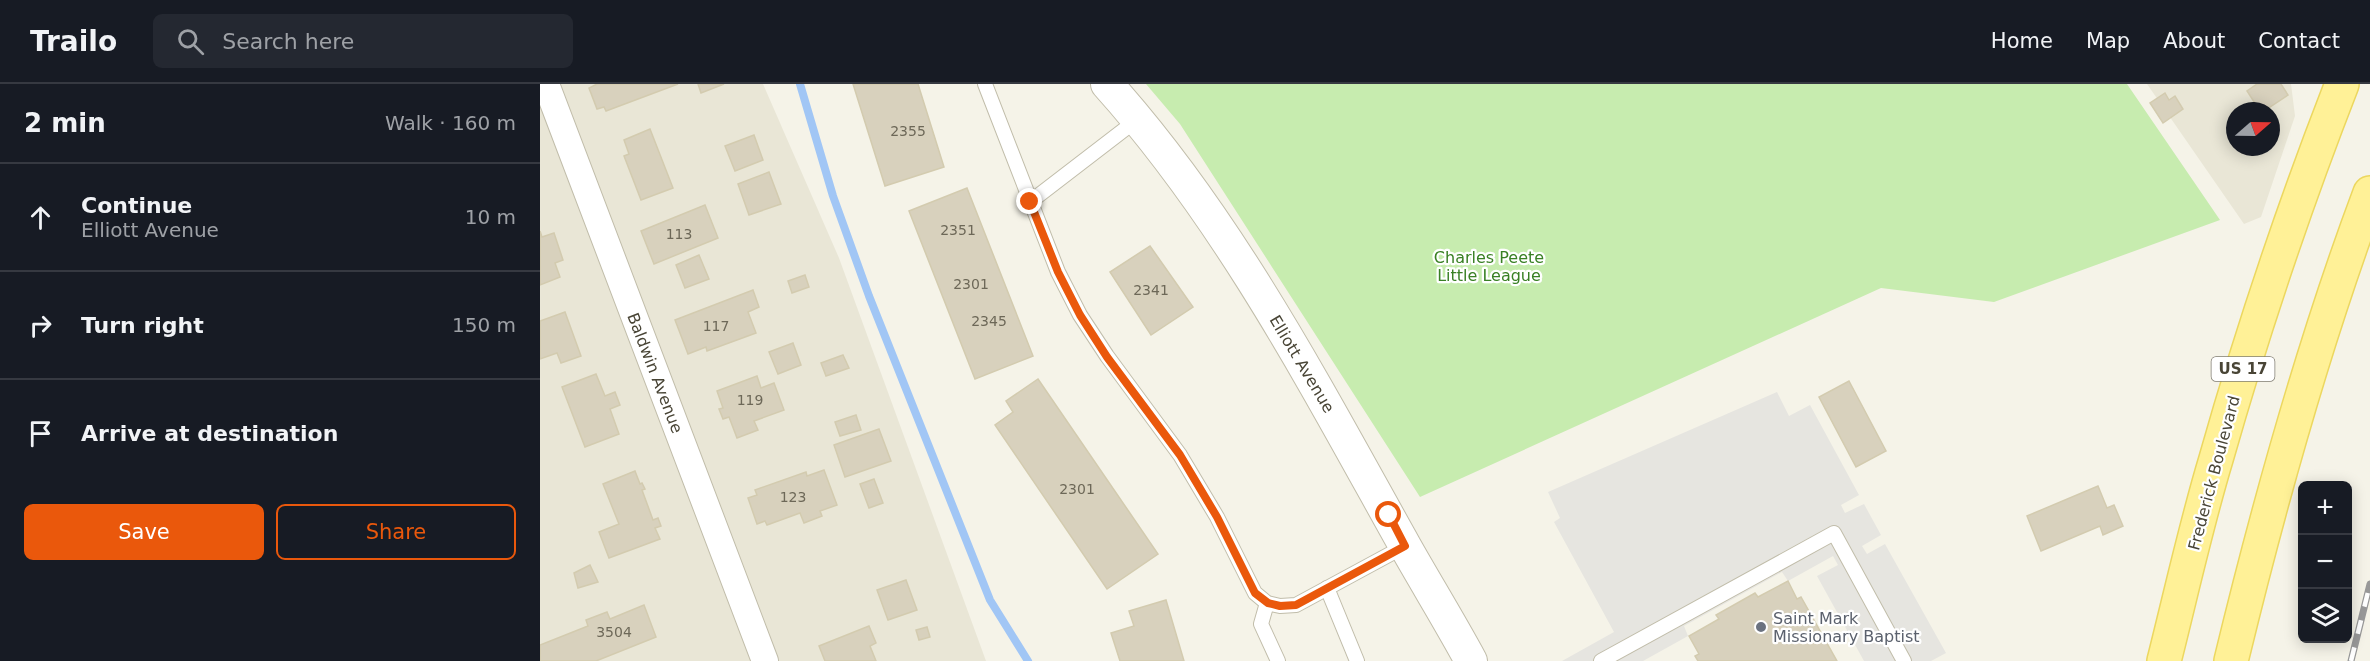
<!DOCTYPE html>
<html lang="en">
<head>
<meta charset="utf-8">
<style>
  body { margin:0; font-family:"DejaVu Sans",sans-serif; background:#242831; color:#f1f3f6 }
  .controls { position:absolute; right:18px; bottom:18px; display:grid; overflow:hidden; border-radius:9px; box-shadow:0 3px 15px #0003 }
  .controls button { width:54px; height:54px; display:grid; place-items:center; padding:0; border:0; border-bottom:2px solid #363941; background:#171b24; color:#f1f3f6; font:30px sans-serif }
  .compass { position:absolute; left:1686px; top:18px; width:54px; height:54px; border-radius:50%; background:#171b24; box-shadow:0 3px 15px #0003; rotate:70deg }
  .stop { position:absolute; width:18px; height:18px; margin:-14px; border:4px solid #ea580c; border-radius:50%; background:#fff }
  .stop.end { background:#ea580c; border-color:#fff; box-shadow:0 2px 6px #0008 }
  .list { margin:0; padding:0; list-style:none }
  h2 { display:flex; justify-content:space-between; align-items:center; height:78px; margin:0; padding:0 24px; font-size:26px }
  h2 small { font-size:20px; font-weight:400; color:#9ea1a6 }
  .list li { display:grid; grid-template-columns:39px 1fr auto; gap:18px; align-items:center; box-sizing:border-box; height:108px; padding:0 24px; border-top:2px solid #363941 }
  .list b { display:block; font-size:22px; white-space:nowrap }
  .list p { margin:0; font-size:20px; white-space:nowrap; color:#9ea1a6 }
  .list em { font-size:20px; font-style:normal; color:#9ea1a6 }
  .actions { display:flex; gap:12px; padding:18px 24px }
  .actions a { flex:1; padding:14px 0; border:2px solid #ea580c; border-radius:9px; text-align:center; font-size:21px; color:#ea580c }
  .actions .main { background:#ea580c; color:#fff }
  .icon { flex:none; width:33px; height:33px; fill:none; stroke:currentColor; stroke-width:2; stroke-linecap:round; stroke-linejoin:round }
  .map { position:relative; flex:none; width:1830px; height:577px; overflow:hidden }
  header { display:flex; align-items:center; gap:36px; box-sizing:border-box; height:84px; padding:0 30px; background:#171b24; border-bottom:2px solid #363941 }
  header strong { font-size:28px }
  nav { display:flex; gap:33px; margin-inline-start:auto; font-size:21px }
  .search { width:420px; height:54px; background:#242831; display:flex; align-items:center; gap:15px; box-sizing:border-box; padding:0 21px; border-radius:9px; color:#9ea1a6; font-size:22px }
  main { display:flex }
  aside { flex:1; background:#171b24 }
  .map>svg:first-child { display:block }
  .residential { fill:#e9e6d6; fill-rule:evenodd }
  .green { fill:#c7ecaf }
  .parking { fill:#e6e5e0 }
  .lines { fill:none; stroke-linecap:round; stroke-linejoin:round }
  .stream { stroke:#a1c6f5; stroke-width:8 }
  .building { fill:#d8d1bd; stroke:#d3cbaf; stroke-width:1.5 }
  .service-casing { stroke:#c1bdaa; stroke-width:16 }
  .minor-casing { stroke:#c1bdaa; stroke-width:28 }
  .tertiary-casing { stroke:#c1bdaa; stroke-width:34 }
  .primary-casing { stroke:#ecd75f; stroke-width:36 }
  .service { stroke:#fff; stroke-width:14 }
  .minor { stroke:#fff; stroke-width:26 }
  .tertiary { stroke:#fff; stroke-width:32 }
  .primary { stroke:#fff197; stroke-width:33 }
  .rail-casing { stroke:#989898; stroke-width:7 }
  .rail { stroke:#fff; stroke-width:4.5; stroke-dasharray:14; stroke-linecap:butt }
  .route { stroke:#ea580c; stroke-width:8 }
  .worship-dot { fill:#6b7280; stroke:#fff; stroke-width:2 }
  .labels { text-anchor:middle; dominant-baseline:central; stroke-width:4.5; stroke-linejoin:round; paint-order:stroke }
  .number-label { font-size:14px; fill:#6d6858 }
  .shield { fill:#fff; stroke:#807d72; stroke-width:1.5 }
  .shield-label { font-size:15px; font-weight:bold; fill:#494536 }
  .park-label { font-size:16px; fill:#398024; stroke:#fff }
  .street-label { font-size:16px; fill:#494536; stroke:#fff }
  .worship-label { font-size:16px; fill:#5b616d; stroke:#fff; text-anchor:start }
</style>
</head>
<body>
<header>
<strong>Trailo</strong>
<div class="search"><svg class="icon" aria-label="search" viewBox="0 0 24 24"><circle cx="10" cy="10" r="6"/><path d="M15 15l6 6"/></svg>Search here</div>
<nav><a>Home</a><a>Map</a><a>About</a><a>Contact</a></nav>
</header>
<main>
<aside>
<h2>2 min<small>Walk · 160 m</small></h2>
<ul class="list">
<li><svg class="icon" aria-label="ahead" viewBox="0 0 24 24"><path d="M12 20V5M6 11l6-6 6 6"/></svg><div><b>Continue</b><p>Elliott Avenue</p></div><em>10 m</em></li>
<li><svg class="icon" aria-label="right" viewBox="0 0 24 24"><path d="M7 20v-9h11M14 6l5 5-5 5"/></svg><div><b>Turn right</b></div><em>150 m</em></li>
<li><svg class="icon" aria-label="arrive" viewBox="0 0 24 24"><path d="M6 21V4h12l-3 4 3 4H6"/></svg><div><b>Arrive at destination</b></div></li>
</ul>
<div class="actions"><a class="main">Save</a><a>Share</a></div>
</aside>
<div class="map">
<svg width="1830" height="577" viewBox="0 0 1830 577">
  <rect width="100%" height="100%" fill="#f5f3e8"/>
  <g class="residential">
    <path d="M 0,0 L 223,0 L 299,174 L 446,577 L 0,577 Z"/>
    <path d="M 1607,0 L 1751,0 L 1755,32 L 1721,133 L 1704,140 ZM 1695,27 L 1731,27 L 1731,63 L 1695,63 Z"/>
  </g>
  <path class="green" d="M 606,0 L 1587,0 L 1680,136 L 1454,218 L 1341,204 L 880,413 L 640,40 Z"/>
  <path class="parking" d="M 1237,308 L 1249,332 L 1270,321 L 1319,411 L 1301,421 L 1305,429 L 1324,420 L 1341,451 L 1322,462 L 1327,470 L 1345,460 L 1406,569 L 1391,577 L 1324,577 L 1277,492 L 1298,481 L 1293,472 L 1248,497 L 1242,488 L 1144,542 L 1148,552 L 1103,577 L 1022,577 L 1074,548 L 1014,438 L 1020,434 L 1008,408 Z"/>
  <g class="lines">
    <path class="stream" d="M 260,0 L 293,112 L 329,212 L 450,516 L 488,577"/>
  </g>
  <g class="building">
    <path d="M 57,0 L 138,0 L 66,27 L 64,23 L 57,25 L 49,4 Z"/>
    <path d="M 158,0 L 184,0 L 161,9 Z"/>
    <path d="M 313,0 L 378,0 L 404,83 L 345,102 Z"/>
    <path d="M 1717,0 L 1741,0 L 1748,11 L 1724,27 L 1720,27 L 1707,7 Z"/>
    <path d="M 1625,9 L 1629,16 L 1635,12 L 1643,25 L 1623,39 L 1610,19 Z"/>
    <path d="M 110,45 L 133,104 L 101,116 L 84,72 L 89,70 L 84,56 Z"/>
    <path d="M 214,51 L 223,76 L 195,87 L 185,62 Z"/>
    <path d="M 229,88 L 241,120 L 209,131 L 198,100 Z"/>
    <path d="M 427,104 L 493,272 L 435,295 L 369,127 Z"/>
    <path d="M 165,121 L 178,154 L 114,180 L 101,147 Z"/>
    <path d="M 0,147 L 2,153 L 14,149 L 23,176 L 15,179 L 20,193 L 0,201 Z"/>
    <path d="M 610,162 L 653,223 L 611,251 L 570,188 Z"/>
    <path d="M 159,171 L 169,195 L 145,204 L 136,181 Z"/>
    <path d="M 265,191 L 269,203 L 252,209 L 248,197 Z"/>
    <path d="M 213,206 L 219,223 L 208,228 L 216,249 L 167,267 L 166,263 L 148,270 L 135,236 Z"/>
    <path d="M 25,228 L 41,272 L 21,279 L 17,269 L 0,275 L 0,237 Z"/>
    <path d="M 253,259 L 261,281 L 238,290 L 229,268 Z"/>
    <path d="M 303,271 L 309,284 L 286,292 L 281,279 Z"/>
    <path d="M 56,290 L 65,312 L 75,308 L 80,321 L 70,325 L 79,350 L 45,363 L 22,303 Z"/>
    <path d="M 217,292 L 221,304 L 234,299 L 244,326 L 214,337 L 218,346 L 197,354 L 189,333 L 183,335 L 179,325 L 183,324 L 177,307 Z"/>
    <path d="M 498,295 L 618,470 L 567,505 L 455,341 L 473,328 L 466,317 Z"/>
    <path d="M 1309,297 L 1346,367 L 1316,383 L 1279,313 Z"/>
    <path d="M 316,331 L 321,346 L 300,352 L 295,338 Z"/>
    <path d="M 339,345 L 351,377 L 305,393 L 294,361 Z"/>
    <path d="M 284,386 L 297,421 L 280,427 L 282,432 L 264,439 L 260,429 L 227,441 L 225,437 L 217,440 L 208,414 L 217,411 L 215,406 L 266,388 L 267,392 Z"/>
    <path d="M 95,387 L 100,400 L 102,399 L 105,405 L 102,406 L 113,436 L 118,434 L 121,442 L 115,444 L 120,455 L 69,474 L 59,448 L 79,440 L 63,400 Z"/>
    <path d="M 334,395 L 343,419 L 329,424 L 320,400 Z"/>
    <path d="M 1558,402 L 1567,424 L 1574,421 L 1583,442 L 1563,451 L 1560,442 L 1501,467 L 1487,432 Z"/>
    <path d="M 50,481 L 58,498 L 38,504 L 34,489 Z"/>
    <path d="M 366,496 L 377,526 L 348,536 L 337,506 Z"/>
    <path d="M 1248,497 L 1257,515 L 1261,513 L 1297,577 L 1158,577 L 1155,572 L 1159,570 L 1149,552 L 1179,535 L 1176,531 L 1215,509 L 1218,513 Z"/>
    <path d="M 626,516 L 644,577 L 580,577 L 571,549 L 594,542 L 589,527 Z"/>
    <path d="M 104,521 L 116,553 L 56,577 L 0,577 L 0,561 L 48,542 L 46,536 L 67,528 L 70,535 Z"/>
    <path d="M 329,542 L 336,559 L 330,562 L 336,577 L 285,577 L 279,562 Z"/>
    <path d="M 387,543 L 390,553 L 379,556 L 376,546 Z"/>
  </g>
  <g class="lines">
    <defs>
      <g id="service">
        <path d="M 445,0 L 518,188 L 540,231 L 567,272 L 640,371 L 677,433 L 715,509 L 727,519 L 740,522 L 756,521 L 865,462"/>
        <path d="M 490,118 L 598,35"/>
        <path d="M 787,504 L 817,577"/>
        <path d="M 727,519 L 721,540 L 738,577"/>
        <path d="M 1061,577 L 1294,449 L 1364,577"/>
      </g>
      <path id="minor" d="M 6,0 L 225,577"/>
      <path id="tertiary" d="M 567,0 C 690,137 776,303 865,462 C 887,501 910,538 931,577"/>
      <g id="primary">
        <path d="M 1624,577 C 1641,510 1656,441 1676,375 C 1712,248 1754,123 1802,0"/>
        <path d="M 1691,577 C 1729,420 1773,261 1830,109"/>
      </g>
    </defs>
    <use href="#service" class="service-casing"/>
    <use href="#minor" class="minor-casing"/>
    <use href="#tertiary" class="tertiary-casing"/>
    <use href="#primary" class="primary-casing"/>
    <use href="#service" class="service"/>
    <use href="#minor" class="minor"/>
    <use href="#tertiary" class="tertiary"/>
    <use href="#primary" class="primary"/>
    <defs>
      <path id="rail" d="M 1811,577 L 1830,500"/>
    </defs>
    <use href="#rail" class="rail-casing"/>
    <use href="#rail" class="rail"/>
  </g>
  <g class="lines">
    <path class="route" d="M 490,118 L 518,188 L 540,231 L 567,273 L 640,371 L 677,433 L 715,509 L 728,519 L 740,522 L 756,521 L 865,462 L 849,431"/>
  </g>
  <circle class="worship-dot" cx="1221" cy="543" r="6"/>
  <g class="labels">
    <g class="number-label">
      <text x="368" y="47">2355</text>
      <text x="418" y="146">2351</text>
      <text x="139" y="150">113</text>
      <text x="431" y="200">2301</text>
      <text x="611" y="206">2341</text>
      <text x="449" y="237">2345</text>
      <text x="176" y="242">117</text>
      <text x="210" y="316">119</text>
      <text x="537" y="405">2301</text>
      <text x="253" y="413">123</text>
      <text x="74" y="548">3504</text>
    </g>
    <rect class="shield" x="1671.5" y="273" width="63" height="24" rx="4.5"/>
    <g class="shield-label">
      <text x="1703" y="285">US 17</text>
    </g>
    <g class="park-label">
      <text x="949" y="173">Charles Peete<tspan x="949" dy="18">Little League</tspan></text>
    </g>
    <g class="street-label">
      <text transform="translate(762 280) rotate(59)">Elliott Avenue</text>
      <text transform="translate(115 289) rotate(69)">Baldwin Avenue</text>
      <text transform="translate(1674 389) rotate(-75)">Frederick Boulevard</text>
    </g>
    <g class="worship-label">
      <text x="1233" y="534">Saint Mark<tspan x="1233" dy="18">Missionary Baptist</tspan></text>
    </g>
  </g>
</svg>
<div class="controls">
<button>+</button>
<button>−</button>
<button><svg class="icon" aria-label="layers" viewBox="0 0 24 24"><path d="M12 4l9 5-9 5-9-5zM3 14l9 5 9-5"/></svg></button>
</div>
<svg class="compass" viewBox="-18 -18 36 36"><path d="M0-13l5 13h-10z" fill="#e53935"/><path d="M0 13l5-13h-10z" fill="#9ea1a6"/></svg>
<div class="stop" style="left:849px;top:431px"></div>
<div class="stop end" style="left:490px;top:118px"></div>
</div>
</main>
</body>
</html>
